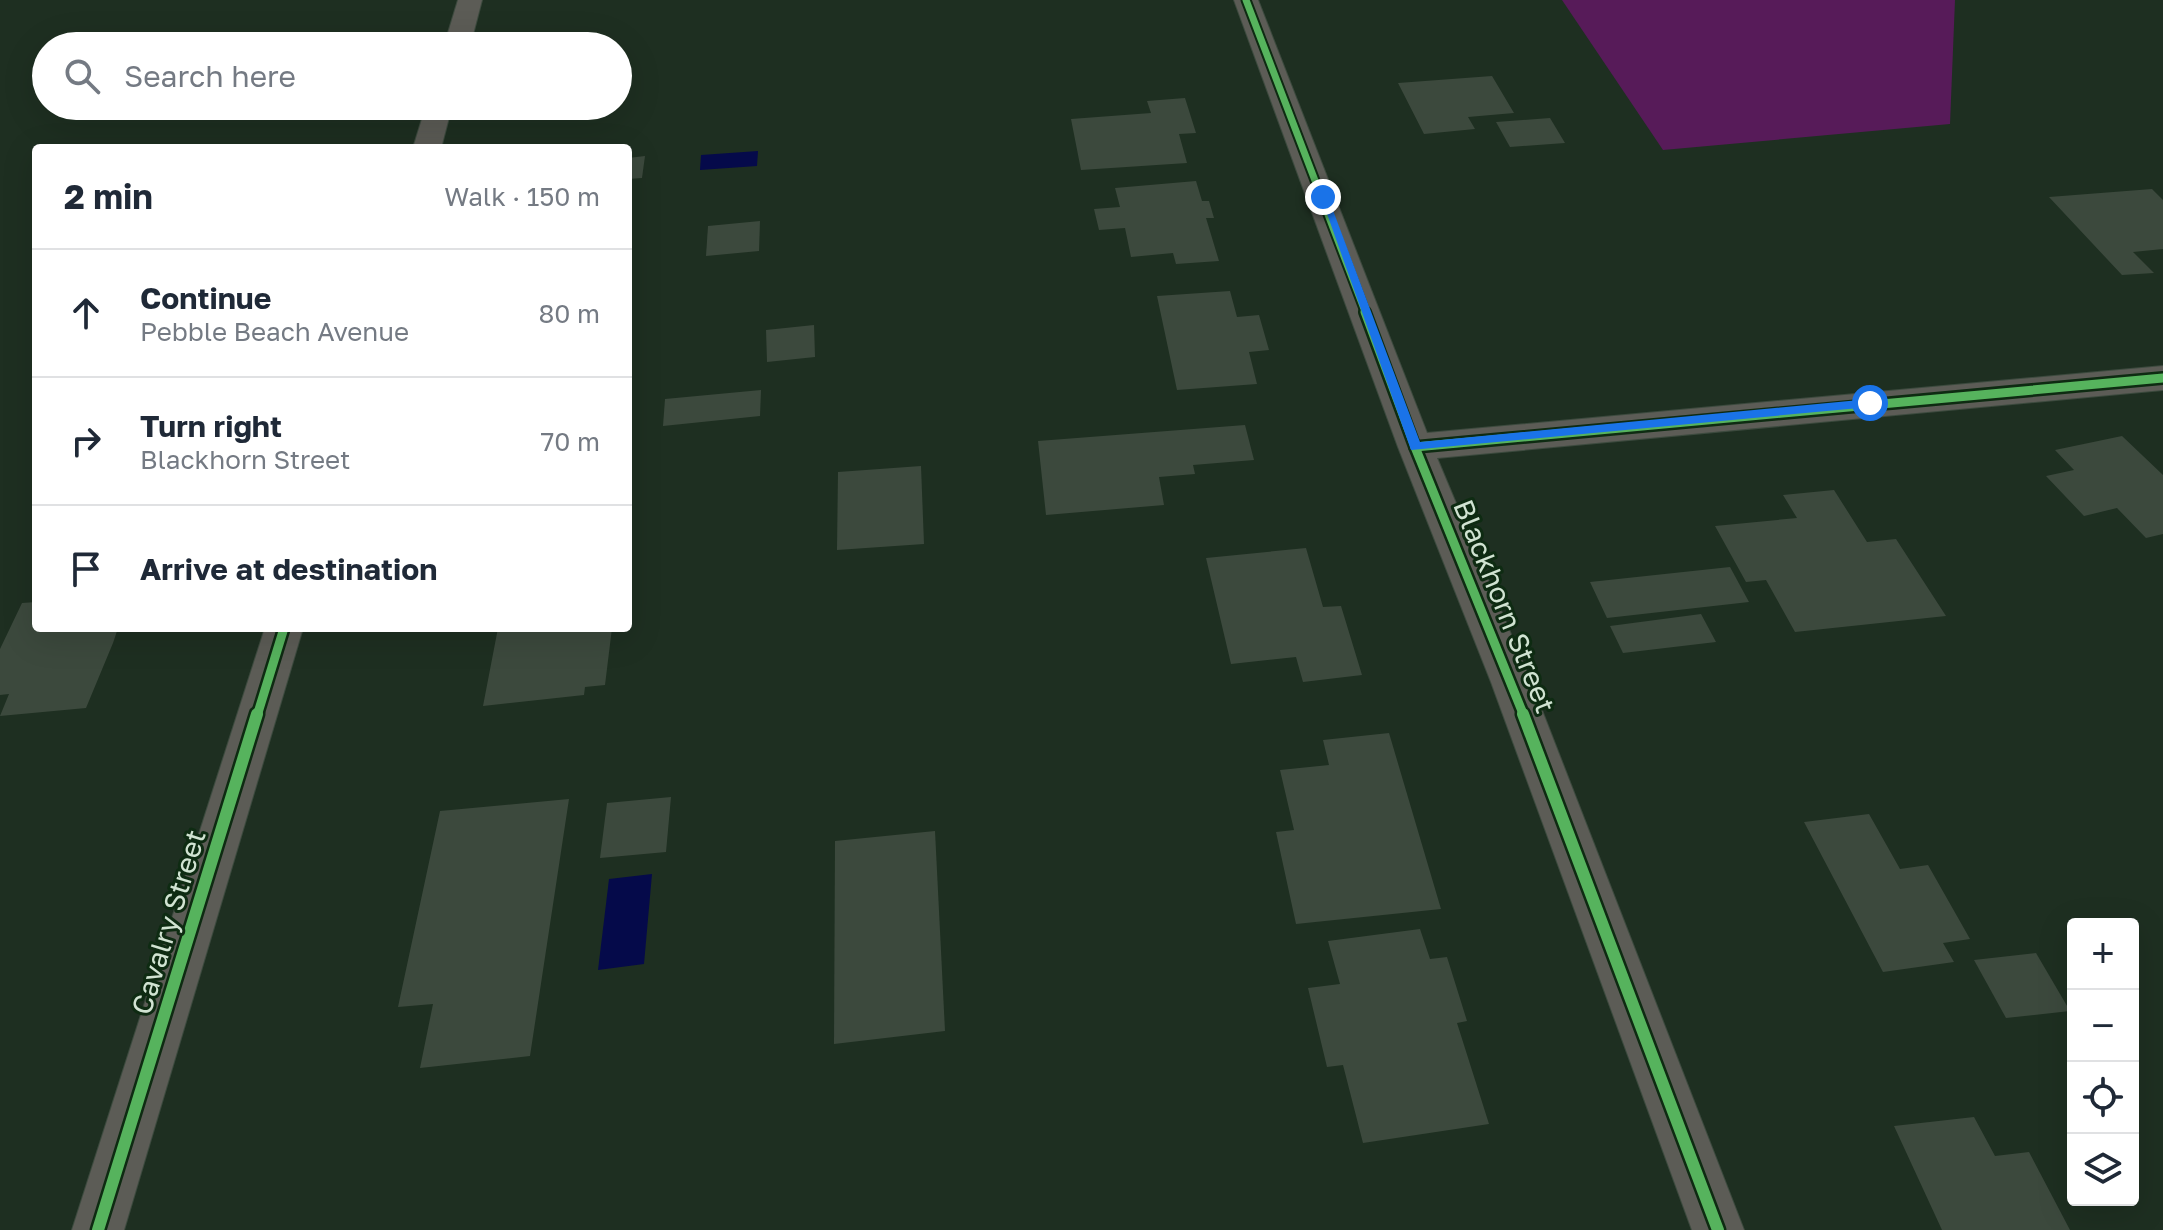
<!DOCTYPE html>
<html lang="en">
<head>
<meta charset="utf-8">
<style>
  body { margin:0; font-family:"Golos Text",sans-serif; background:#f6f6f7; color:#1f2937 }
  .controls { position:absolute; right:24px; bottom:24px; display:grid; overflow:hidden; border-radius:8px; box-shadow:0 8px 32px #0002 }
  .controls button { width:72px; height:72px; display:grid; place-items:center; padding:0; border:0; border-bottom:2px solid #e0e1e3; background:#fff; color:#1f2937; font:40px sans-serif }
  .stop { position:absolute; width:24px; height:24px; margin:-18px; border:6px solid #1a73e8; border-radius:50%; background:#fff }
  .stop.end { background:#1a73e8; border-color:#fff; box-shadow:0 2px 8px #0008 }
  .list { margin:0; padding:0; list-style:none }
  h2 { display:flex; justify-content:space-between; align-items:center; height:104px; margin:0; padding:0 32px; font-size:34px }
  h2 small { font-size:26px; font-weight:400; color:#747a83 }
  .list li { display:grid; grid-template-columns:52px 1fr auto; gap:24px; align-items:center; box-sizing:border-box; height:128px; padding:0 32px; border-top:2px solid #e0e1e3 }
  .list b { display:block; font-size:30px; white-space:nowrap }
  .list p { margin:0; font-size:26px; white-space:nowrap; color:#747a83 }
  .list em { font-size:26px; font-style:normal; color:#747a83 }
  .icon { flex:none; width:44px; height:44px; fill:none; stroke:currentColor; stroke-width:2; stroke-linecap:round; stroke-linejoin:round }
  .map { position:relative; flex:none; width:2163px; height:1230px; overflow:hidden }
  .search { position:absolute; background:#fff; box-shadow:0 8px 32px #0002; left:32px; top:32px; width:600px; height:88px; display:flex; align-items:center; gap:20px; box-sizing:border-box; padding:0 28px; border-radius:44px; color:#747a83; font-size:30px }
  .panel { position:absolute; background:#fff; box-shadow:0 8px 32px #0002; left:32px; top:144px; width:600px; height:488px; border-radius:8px }
  .map>svg:first-child { display:block }
  .green { fill:#571b59 }
  .water { fill:#050a4a }
  .building { fill:#3c493d }
  .lines { fill:none; stroke-linecap:round; stroke-linejoin:round }
  .street-casing { stroke:#3c4a3e; stroke-width:2 }
  .street { fill:#5c5c56; fill-rule:evenodd }
  .cycleway-far2-casing { stroke:#0e2b12; stroke-width:11 }
  .cycleway-far1-casing { stroke:#0e2b12; stroke-width:14 }
  .cycleway-casing { stroke:#0e2b12; stroke-width:17 }
  .cycleway-far2 { stroke:#56b35d; stroke-width:7 }
  .cycleway-far1 { stroke:#56b35d; stroke-width:9 }
  .cycleway { stroke:#56b35d; stroke-width:12 }
  .route { fill:#1a73e8 }
  .labels { text-anchor:middle; dominant-baseline:central; stroke-width:6; stroke-linejoin:round; paint-order:stroke }
  .street-label { font-size:28px; fill:#d1e3d2; stroke:#0e2b12 }
</style>
</head>
<body>
<div class="map">
<svg width="2163" height="1230" viewBox="0 0 2163 1230">
  <rect width="100%" height="100%" fill="#1e2f21"/>
  <path class="green" d="M 1562,0 L 1955,0 L 1950,124 L 1663,150 Z"/>
  <g class="water">
    <path d="M 758,151 L 757,166 L 700,170 L 701,155 Z"/>
    <path d="M 652,874 L 644,964 L 598,970 L 609,879 Z"/>
  </g>
  <g class="building">
    <path d="M 1492,76 L 1514,113 L 1468,117 L 1475,129 L 1424,134 L 1398,83 Z"/>
    <path d="M 1185,98 L 1196,133 L 1179,134 L 1187,163 L 1081,170 L 1071,119 L 1151,113 L 1147,101 Z"/>
    <path d="M 1550,118 L 1565,143 L 1510,147 L 1496,122 Z"/>
    <path d="M 645,156 L 642,178 L 628,179 L 628,158 Z"/>
    <path d="M 1196,181 L 1202,201 L 1209,201 L 1214,218 L 1206,218 L 1219,261 L 1176,264 L 1173,253 L 1131,257 L 1125,228 L 1099,230 L 1094,209 L 1120,207 L 1115,188 Z"/>
    <path d="M 2152,189 L 2163,200 L 2163,249 L 2133,252 L 2154,273 L 2122,275 L 2049,197 Z"/>
    <path d="M 760,221 L 759,251 L 706,256 L 708,226 Z"/>
    <path d="M 1230,291 L 1237,317 L 1259,315 L 1269,350 L 1249,352 L 1257,384 L 1177,390 L 1157,296 Z"/>
    <path d="M 814,325 L 815,357 L 767,362 L 766,330 Z"/>
    <path d="M 761,390 L 760,416 L 663,426 L 665,399 Z"/>
    <path d="M 1245,425 L 1254,460 L 1193,465 L 1195,474 L 1159,477 L 1164,505 L 1046,515 L 1038,441 Z"/>
    <path d="M 2122,436 L 2163,475 L 2163,534 L 2146,538 L 2117,508 L 2084,516 L 2046,476 L 2074,470 L 2055,450 Z"/>
    <path d="M 921,466 L 924,544 L 837,550 L 838,472 Z"/>
    <path d="M 1834,490 L 1867,542 L 1896,539 L 1946,616 L 1795,632 L 1766,580 L 1746,582 L 1715,526 L 1797,518 L 1783,495 Z"/>
    <path d="M 1306,548 L 1323,607 L 1341,606 L 1362,675 L 1303,682 L 1296,657 L 1231,664 L 1206,558 Z"/>
    <path d="M 1730,567 L 1749,602 L 1607,618 L 1590,582 Z"/>
    <path d="M 36,602 L 36,628 L 118,628 L 113,643 L 86,708 L 0,716 L 9,694 L 0,695 L 0,649 L 22,603 Z"/>
    <path d="M 1701,614 L 1716,642 L 1623,653 L 1610,626 Z"/>
    <path d="M 498,628 L 612,628 L 605,685 L 585,687 L 584,695 L 483,706 Z"/>
    <path d="M 1389,733 L 1441,909 L 1296,924 L 1276,832 L 1294,830 L 1280,770 L 1329,765 L 1323,740 Z"/>
    <path d="M 671,797 L 666,852 L 600,858 L 607,803 Z"/>
    <path d="M 569,799 L 530,1056 L 420,1068 L 433,1004 L 398,1007 L 440,811 Z"/>
    <path d="M 1869,814 L 1900,869 L 1928,865 L 1970,939 L 1943,943 L 1954,962 L 1883,972 L 1804,822 Z"/>
    <path d="M 935,831 L 945,1031 L 834,1044 L 835,841 Z"/>
    <path d="M 1420,929 L 1430,959 L 1447,957 L 1467,1021 L 1457,1023 L 1489,1124 L 1363,1143 L 1343,1065 L 1327,1067 L 1308,988 L 1340,984 L 1328,941 Z"/>
    <path d="M 2036,953 L 2070,1011 L 2006,1018 L 1974,960 Z"/>
    <path d="M 1974,1117 L 1995,1156 L 2029,1152 L 2070,1230 L 1942,1230 L 1894,1126 Z"/>
  </g>
  <g class="lines">
    <defs>
      <g id="street">
        <path d="M 458,0 L 482,0 L 470,46 L 444,46 Z"/>
        <path d="M 1234,0 L 1258,0 L 1427,433 L 2163,366 L 2163,390 L 1437,458 L 1531,682 L 1744,1230 L 1692,1230 L 1491,682 L 1398,447 Z"/>
        <path d="M 426,106 L 452,106 L 441,148 L 413,148 Z"/>
        <path d="M 265,628 L 303,628 L 124,1230 L 72,1230 Z"/>
      </g>
    </defs>
    <use href="#street" class="street-casing"/>
    <use href="#street" class="street"/>
    <defs>
      <path id="cycleway-far2" d="M 1246,0 L 1366,314"/>
      <g id="cycleway-far1">
        <path d="M 1365,312 L 1415,447 L 1524,716"/>
        <path d="M 1415,447 L 2163,378"/>
        <path d="M 257,716 L 284,628"/>
      </g>
      <g id="cycleway">
        <path d="M 1523,714 L 1718,1230"/>
        <path d="M 98,1230 L 257,714"/>
      </g>
    </defs>
    <use href="#cycleway-far2" class="cycleway-far2-casing"/>
    <use href="#cycleway-far1" class="cycleway-far1-casing"/>
    <use href="#cycleway" class="cycleway-casing"/>
    <use href="#cycleway-far2" class="cycleway-far2"/>
    <use href="#cycleway-far1" class="cycleway-far1"/>
    <use href="#cycleway" class="cycleway"/>
  </g>
  <path class="route" d="M 1320,194 L 1328,197 L 1420,442 L 1870,399 L 1876,403 L 1870,407 L 1411,450 Z"/>
  <g class="labels">
    <g class="street-label">
      <text transform="translate(1505 606) rotate(68)">Blackhorn Street</text>
      <text transform="translate(168 922) rotate(-73)">Cavalry Street</text>
    </g>
  </g>
</svg>
<div class="controls">
<button>+</button>
<button>−</button>
<button><svg class="icon" aria-label="locate" viewBox="0 0 24 24"><circle cx="12" cy="12" r="6"/><path d="M12 2v4M12 18v4M2 12h4M18 12h4"/></svg></button>
<button><svg class="icon" aria-label="layers" viewBox="0 0 24 24"><path d="M12 4l9 5-9 5-9-5zM3 14l9 5 9-5"/></svg></button>
</div>
<div class="stop" style="left:1870px;top:403px"></div>
<div class="stop end" style="left:1323px;top:197px"></div>
<div class="search"><svg class="icon" aria-label="search" viewBox="0 0 24 24"><circle cx="10" cy="10" r="6"/><path d="M15 15l6 6"/></svg>Search here</div>
<section class="panel">
<h2>2 min<small>Walk · 150 m</small></h2>
<ul class="list">
<li><svg class="icon" aria-label="ahead" viewBox="0 0 24 24"><path d="M12 20V5M6 11l6-6 6 6"/></svg><div><b>Continue</b><p>Pebble Beach Avenue</p></div><em>80 m</em></li>
<li><svg class="icon" aria-label="right" viewBox="0 0 24 24"><path d="M7 20v-9h11M14 6l5 5-5 5"/></svg><div><b>Turn right</b><p>Blackhorn Street</p></div><em>70 m</em></li>
<li><svg class="icon" aria-label="arrive" viewBox="0 0 24 24"><path d="M6 21V4h12l-3 4 3 4H6"/></svg><div><b>Arrive at destination</b></div></li>
</ul>
</section>
</div>
</body>
</html>
